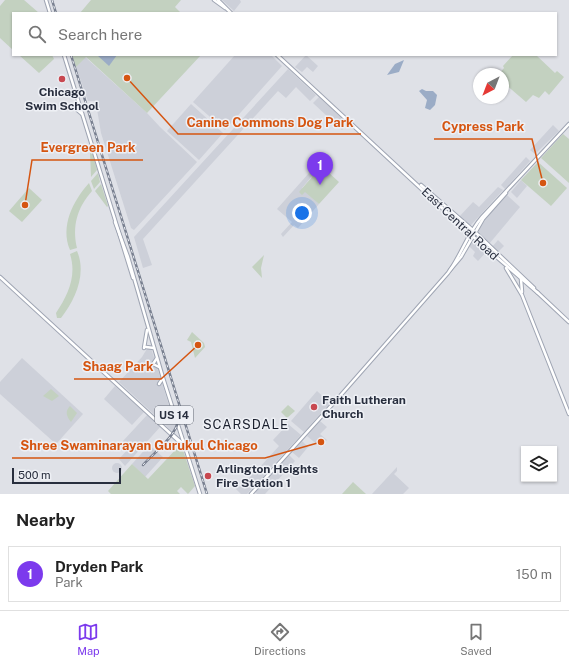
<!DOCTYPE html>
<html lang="en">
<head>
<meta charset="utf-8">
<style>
  body { margin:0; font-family:"Public Sans",sans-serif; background:#f6f6f6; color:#222 }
  .controls { position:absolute; right:12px; bottom:12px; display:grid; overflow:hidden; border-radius:0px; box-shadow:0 1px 3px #0004 }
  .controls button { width:36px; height:36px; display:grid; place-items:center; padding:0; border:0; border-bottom:1px solid #e0e0e0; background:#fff; color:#222; font:20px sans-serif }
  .compass { position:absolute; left:473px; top:68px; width:36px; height:36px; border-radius:50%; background:#fff; box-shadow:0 1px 3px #0004; rotate:222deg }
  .scale { position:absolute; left:12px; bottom:10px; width:109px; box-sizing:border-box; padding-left:4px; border:2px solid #282e3e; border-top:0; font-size:11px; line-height:14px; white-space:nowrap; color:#282e3e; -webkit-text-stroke:3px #eef0f5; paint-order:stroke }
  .you { position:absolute; left:302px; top:213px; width:14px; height:14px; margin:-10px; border:3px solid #fff; border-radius:50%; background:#1a73e8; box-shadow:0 0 0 6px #1a73e833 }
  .badge { display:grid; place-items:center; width:26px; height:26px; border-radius:50%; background:#7c3aed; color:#fff; font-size:13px; font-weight:700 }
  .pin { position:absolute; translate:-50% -33px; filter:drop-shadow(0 1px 2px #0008) }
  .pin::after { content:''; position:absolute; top:21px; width:14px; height:12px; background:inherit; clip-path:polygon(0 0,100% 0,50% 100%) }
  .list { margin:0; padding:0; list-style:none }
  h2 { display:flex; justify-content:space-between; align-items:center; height:52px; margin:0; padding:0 16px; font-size:17px }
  h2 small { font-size:13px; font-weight:400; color:#767676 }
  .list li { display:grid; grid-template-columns:26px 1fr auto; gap:12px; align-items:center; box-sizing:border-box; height:56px; margin:0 8px 8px; padding:0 8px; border:1px solid #e0e0e0; border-radius:0px }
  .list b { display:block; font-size:15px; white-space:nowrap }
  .list p { margin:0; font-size:13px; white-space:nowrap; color:#767676 }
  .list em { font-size:13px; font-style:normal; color:#767676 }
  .icon { flex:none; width:22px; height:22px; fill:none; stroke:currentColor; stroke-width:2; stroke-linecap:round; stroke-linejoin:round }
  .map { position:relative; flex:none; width:569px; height:494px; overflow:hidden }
  .search { position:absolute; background:#fff; box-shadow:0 1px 3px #0004; left:12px; right:12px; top:12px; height:44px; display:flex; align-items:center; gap:10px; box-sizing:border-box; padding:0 14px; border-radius:0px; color:#767676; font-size:15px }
  .sheet { height:116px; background:#fff }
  nav { display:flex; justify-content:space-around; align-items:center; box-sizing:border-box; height:56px; border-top:1px solid #e0e0e0; background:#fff; font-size:11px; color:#767676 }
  nav a { display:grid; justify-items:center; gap:2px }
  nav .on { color:#7c3aed }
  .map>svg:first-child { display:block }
  .built { fill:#cdd0d9 }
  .green { fill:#c3d1c0 }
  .water { fill:#9bacc6 }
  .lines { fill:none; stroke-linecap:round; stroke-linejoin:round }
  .major-casing { stroke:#9fa5b3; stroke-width:4.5 }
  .major { stroke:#fff; stroke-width:2.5 }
  .rail-casing { stroke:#798090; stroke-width:2.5 }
  .rail { stroke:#eef0f5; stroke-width:1; stroke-dasharray:3; stroke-linecap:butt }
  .poi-dot { fill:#c84850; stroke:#eef0f5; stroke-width:1.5 }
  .labels { text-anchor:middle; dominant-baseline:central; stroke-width:3; stroke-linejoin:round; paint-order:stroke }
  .shield { fill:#eef0f5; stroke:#636875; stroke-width:1 }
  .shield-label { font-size:11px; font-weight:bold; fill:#282e3e }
  .poi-label { font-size:12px; font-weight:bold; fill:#282e3e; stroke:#eef0f5; text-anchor:start }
  .street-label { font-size:12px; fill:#282e3e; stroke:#eef0f5 }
  .neighbourhood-label { font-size:13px; letter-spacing:1px; fill:#1b202e; stroke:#eef0f5 }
  .leader { fill:none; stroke:#d55511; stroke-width:1.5 }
  .callout-dot { fill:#d55511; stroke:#eef0f5; stroke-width:1.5 }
  .callout-label { font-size:13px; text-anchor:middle; font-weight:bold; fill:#d55511; stroke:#eef0f5; stroke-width:3; stroke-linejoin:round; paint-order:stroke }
</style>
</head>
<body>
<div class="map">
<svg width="569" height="494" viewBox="0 0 569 494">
  <rect width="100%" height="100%" fill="#dfe1e7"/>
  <g class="built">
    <path d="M 222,0 L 240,0 L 241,2 L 234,11 Z"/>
    <path d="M 235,55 L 271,55 L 282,66 L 225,130 L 193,102 Z"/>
    <path d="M 306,55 L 318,66 L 313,72 L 307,67 L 302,72 L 295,67 Z"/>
    <path d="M 85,57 L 147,113 L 160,127 L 197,162 L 134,230 L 131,228 L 101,133 L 96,103 L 94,101 L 88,101 L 76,67 Z"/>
    <path d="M 288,69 L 316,95 L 310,101 L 296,87 L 286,98 L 278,91 L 143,239 L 152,265 L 143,268 L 134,237 Z"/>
    <path d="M 319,97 L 348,124 L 342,130 L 313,103 Z"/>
    <path d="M 191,104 L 223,133 L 199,160 L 167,131 Z"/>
    <path d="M 553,125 L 559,131 L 535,154 L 530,150 Z"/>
    <path d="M 526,157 L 530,161 L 505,189 L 501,185 Z"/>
    <path d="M 309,173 L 312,176 L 302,188 L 319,204 L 298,228 L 294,225 L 283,237 L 281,234 L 292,222 L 277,209 Z"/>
    <path d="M 521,180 L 527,186 L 517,198 L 511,192 Z"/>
    <path d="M 498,187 L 503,190 L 471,225 L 469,225 L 459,217 L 473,202 L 479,207 Z"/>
    <path d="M 507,195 L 520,207 L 489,244 L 478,231 L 493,209 Z"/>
    <path d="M 498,240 L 504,246 L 498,252 L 492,247 Z"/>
    <path d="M 474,241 L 487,251 L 478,261 L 473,256 L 475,252 L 469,246 Z"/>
    <path d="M 148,347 L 151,348 L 176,428 L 173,432 L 119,382 L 142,357 Z"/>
    <path d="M 22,358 L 83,414 L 56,444 L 0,394 L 0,382 Z"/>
    <path d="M 115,386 L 144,412 L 132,425 L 104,399 Z"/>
    <path d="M 317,391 L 330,403 L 304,432 L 291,421 Z"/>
    <path d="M 148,414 L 161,426 L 125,466 L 119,459 L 130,447 L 123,441 Z"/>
    <path d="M 320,421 L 327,427 L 320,434 L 327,440 L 320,447 L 307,436 Z"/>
    <path d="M 288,424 L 301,435 L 266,473 L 260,467 L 279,446 L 273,440 Z"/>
    <path d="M 302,441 L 308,447 L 299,458 L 292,452 Z"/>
    <path d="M 149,445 L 163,457 L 145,477 L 132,464 Z"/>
    <path d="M 289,455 L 295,461 L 265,494 L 257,494 L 255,492 Z"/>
    <circle cx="117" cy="468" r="5"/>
    <path d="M 397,467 L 397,471 L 394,474 L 409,488 L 403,494 L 372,494 Z"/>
    <path d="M 258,469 L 265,475 L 247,494 L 241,494 L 232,485 L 234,483 L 240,487 Z"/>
  </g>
  <g class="green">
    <path d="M 5,0 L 24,0 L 39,13 L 13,13 L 13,50 L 0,38 L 0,6 Z"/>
    <path d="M 91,0 L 181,0 L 175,7 L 181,13 L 80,13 Z"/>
    <path d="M 19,55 L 52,55 L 54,59 L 39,73 Z"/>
    <path d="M 72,55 L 201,55 L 147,113 L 86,57 L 76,67 Z"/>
    <path d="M 513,55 L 536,55 L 555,73 L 557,71 L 564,77 L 549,95 L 545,91 L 539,98 L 533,95 L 526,102 L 504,83 L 503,74 L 499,74 L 504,68 L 503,66 Z"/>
    <path d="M 563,134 L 569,139 L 569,183 L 541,158 Z"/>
    <path d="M 92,152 L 97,170 L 91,177 L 90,153 Z"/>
    <path d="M 538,162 L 567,188 L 551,206 L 521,180 Z"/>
    <path d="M 318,163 L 339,182 L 319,204 L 305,192 L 302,195 L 299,192 L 312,177 L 309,173 Z"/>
    <path d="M 98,173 L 100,182 L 94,189 L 91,181 Z"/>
    <path d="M 89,183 L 92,191 C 77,208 72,226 77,248 L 70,250 C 60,226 73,201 89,183 Z"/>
    <path d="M 101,184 L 108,206 L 107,207 L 95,191 Z"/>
    <path d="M 29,188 L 42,200 L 22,222 L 9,211 Z"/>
    <path d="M 77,251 C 87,274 75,300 61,318 L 57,318 L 56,313 C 68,295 77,276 70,254 Z"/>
    <path d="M 264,255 L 261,268 L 262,278 L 252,267 Z"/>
    <path d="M 192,332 L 204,343 L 205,347 L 195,358 L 191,342 L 187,340 Z"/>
    <path d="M 51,389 L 59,396 L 52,401 L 43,396 Z"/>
    <path d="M 288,405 L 295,411 L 287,418 L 281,412 Z"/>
    <path d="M 70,406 L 77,413 L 71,422 C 66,416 65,411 70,406 Z"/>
    <path d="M 179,446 L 183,450 L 195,486 L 188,494 L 181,487 L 177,491 L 180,494 L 111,494 L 108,491 L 132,464 L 148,479 Z"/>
    <path d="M 353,482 L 366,494 L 342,494 Z"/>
  </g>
  <g class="water">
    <path d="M 97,55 L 117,55 L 109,66 Z"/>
    <path d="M 404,60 L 399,72 L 387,75 L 395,64 Z"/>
    <path d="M 422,89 L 426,91 L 433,91 L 437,95 L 435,105 L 430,110 L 425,108 L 427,100 L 419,91 Z"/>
  </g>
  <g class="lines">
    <defs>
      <g id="major">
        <path d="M 46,0 L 50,13"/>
        <path d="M 214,0 L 225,8"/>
        <path d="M 218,0 L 231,13"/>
        <path d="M 64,55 L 133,278"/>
        <path d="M 277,55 L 470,234 L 538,293"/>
        <path d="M 79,104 L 75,108 L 82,114"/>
        <path d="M 421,185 L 475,232 L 534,288"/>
        <path d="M 115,222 L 128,257 L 163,378 L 200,494"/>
        <path d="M 506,268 L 522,295 L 569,414"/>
        <path d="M 450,270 L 461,257 L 483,219 L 506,193"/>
        <path d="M 0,277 L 184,446"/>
        <path d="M 521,279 L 522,292"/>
        <path d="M 537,292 L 569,322"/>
        <path d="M 146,347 L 154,348"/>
        <path d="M 144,348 L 147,330"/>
        <path d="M 157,358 L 153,364 L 159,367"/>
        <path d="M 159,384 L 163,378"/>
        <path d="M 173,435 L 182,443"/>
        <path d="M 251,494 L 340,396 L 448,273 C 461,256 467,234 482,217 L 569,124"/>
      </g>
    </defs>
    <use href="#major" class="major-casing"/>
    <use href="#major" class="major"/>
    <defs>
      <g id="rail">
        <path d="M 52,0 L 56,13"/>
        <path d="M 71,55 L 207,494"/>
        <path d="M 143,465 C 156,450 181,434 179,412"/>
      </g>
    </defs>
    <use href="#rail" class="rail-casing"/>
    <use href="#rail" class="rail"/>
  </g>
  <g class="poi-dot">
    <circle cx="62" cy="79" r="4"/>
    <circle cx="314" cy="407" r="4"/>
    <circle cx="208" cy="476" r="4"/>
  </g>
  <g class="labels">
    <rect class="shield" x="155" y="406" width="38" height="18" rx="3"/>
    <g class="shield-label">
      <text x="174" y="415">US 14</text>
    </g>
    <g class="poi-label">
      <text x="62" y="92" text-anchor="middle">Chicago<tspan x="62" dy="14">Swim School</tspan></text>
      <text x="322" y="400">Faith Lutheran<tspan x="322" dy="14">Church</tspan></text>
      <text x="216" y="469">Arlington Heights<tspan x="216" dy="14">Fire Station 1</tspan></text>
    </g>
    <g class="street-label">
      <text transform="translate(460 224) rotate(43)">East Central Road</text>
    </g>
    <g class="neighbourhood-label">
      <text x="246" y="424">SCARSDALE</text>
    </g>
  </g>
  <path class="leader" d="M127 78L178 134H361M543 183L532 139H434M25 205L32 160H143M198 345L161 379H74M321 442L265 458H12"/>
  <g class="callout-dot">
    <circle cx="127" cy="78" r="4"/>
    <circle cx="543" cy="183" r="4"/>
    <circle cx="25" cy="205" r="4"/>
    <circle cx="198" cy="345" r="4"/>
    <circle cx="321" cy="442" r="4"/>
  </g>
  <g class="callout-label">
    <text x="270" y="127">Canine Commons Dog Park</text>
    <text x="483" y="131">Cypress Park</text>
    <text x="88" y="152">Evergreen Park</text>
    <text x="118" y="371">Shaag Park</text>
    <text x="139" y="450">Shree Swaminarayan Gurukul Chicago</text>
  </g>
</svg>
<div class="controls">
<button><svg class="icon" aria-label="layers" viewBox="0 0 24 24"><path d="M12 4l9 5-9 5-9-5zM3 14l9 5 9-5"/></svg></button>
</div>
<svg class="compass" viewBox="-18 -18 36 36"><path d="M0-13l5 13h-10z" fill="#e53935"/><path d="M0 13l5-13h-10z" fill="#767676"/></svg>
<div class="scale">500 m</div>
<div class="you"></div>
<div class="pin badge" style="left:320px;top:185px">1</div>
<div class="search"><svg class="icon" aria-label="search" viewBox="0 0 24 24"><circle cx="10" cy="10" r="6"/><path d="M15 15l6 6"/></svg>Search here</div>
</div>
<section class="sheet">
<h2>Nearby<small></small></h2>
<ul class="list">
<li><span class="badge">1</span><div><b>Dryden Park</b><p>Park</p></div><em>150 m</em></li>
</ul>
</section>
<nav>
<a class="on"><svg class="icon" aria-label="map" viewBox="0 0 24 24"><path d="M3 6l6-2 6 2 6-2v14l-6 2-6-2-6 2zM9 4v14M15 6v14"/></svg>Map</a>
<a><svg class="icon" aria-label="directions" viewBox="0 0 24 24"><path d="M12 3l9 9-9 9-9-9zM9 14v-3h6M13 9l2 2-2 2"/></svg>Directions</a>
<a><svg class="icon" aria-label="saved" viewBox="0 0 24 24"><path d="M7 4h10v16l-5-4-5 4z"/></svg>Saved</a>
</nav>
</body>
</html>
